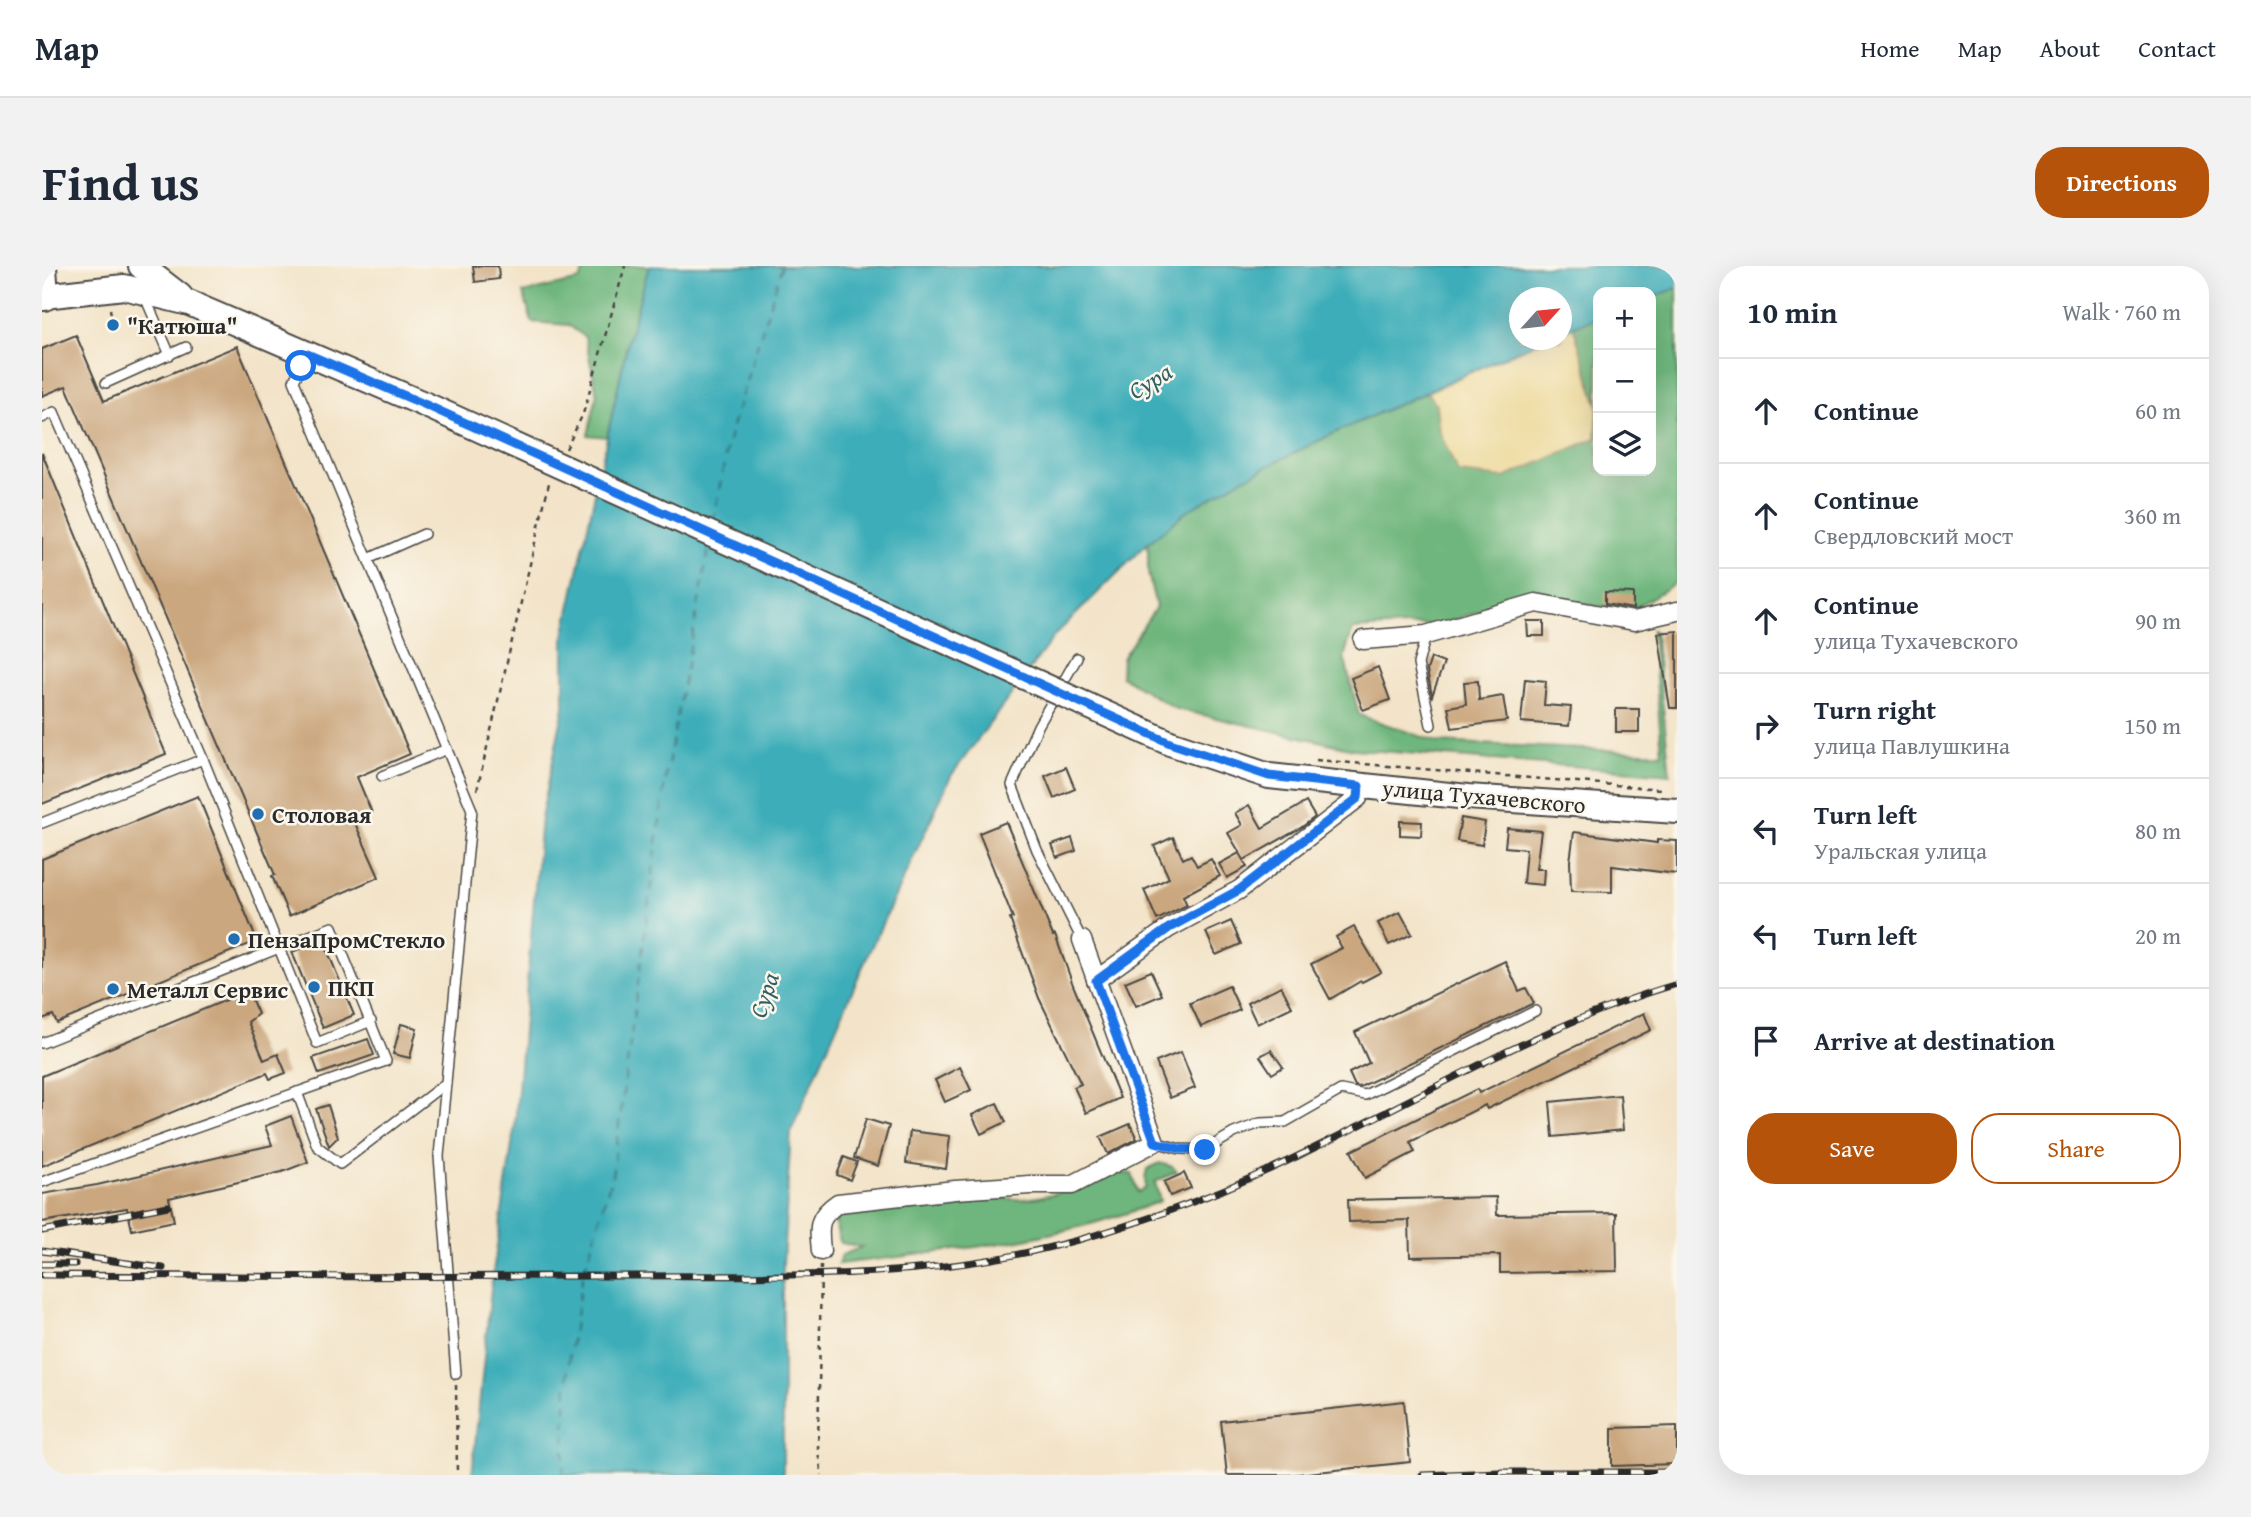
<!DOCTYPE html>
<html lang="en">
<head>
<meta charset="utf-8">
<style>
  body { margin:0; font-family:"Gentium Book Plus",serif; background:#f2f2f3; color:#1f2937 }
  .controls { position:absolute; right:21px; top:21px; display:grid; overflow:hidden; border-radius:14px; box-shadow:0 7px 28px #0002 }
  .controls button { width:63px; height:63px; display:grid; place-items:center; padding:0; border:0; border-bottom:2px solid #e0e1e3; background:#fff; color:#1f2937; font:35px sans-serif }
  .compass { position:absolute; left:1467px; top:21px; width:63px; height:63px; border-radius:50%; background:#fff; box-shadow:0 7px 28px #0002; rotate:63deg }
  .stop { position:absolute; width:21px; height:21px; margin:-16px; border:5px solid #1a73e8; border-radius:50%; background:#fff }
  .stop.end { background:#1a73e8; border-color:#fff; box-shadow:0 2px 7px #0008 }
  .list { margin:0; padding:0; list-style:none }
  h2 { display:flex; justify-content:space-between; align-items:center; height:91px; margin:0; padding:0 28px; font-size:30px }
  h2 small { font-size:23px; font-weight:400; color:#747a83 }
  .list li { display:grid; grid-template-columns:46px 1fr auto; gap:21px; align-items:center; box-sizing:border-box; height:105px; padding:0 28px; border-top:2px solid #e0e1e3 }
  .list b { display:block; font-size:26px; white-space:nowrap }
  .list p { margin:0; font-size:23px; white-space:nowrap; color:#747a83 }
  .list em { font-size:23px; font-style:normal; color:#747a83 }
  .actions { display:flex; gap:14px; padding:21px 28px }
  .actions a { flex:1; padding:16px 0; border:2px solid #b45309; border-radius:28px; text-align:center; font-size:24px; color:#b45309 }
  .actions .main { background:#b45309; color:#fff }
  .icon { flex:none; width:38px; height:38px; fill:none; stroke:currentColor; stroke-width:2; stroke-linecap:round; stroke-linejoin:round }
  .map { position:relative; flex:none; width:1635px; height:1209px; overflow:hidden; border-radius:28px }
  header { display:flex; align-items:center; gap:42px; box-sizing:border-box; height:98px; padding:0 35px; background:#fff; border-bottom:2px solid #e0e1e3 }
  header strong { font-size:33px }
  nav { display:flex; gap:38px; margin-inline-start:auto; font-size:24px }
  .intro { display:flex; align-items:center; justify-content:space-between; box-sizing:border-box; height:168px; padding:0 42px }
  h1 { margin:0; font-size:49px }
  .button { padding:18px 32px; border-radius:28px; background:#b45309; color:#fff; font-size:24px; font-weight:700 }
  main { display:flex; gap:42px; padding:0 42px }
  aside { flex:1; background:#fff; border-radius:28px; box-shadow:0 7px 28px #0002 }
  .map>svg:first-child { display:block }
  .forest { fill:#6eb67d; stroke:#4c7054; stroke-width:2 }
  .sand { fill:#eeda9e; stroke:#8c8264; stroke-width:2 }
  .water { fill:#3eaeb9; stroke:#346c72; stroke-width:2 }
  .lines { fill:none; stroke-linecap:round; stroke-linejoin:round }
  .ferry { stroke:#335f64; stroke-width:2; stroke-dasharray:9 7; stroke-linecap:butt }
  .building { fill:#cba77f }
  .service-casing { stroke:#494743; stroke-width:12 }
  .minor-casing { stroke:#494743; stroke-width:21 }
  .secondary-casing { stroke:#494743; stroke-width:28 }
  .primary-casing { stroke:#494743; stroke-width:32 }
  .path { stroke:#494743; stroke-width:2.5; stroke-dasharray:5 5; stroke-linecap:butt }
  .service { stroke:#fff; stroke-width:9 }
  .minor { stroke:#fff; stroke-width:18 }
  .secondary { stroke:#fff; stroke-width:24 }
  .primary { stroke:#fff; stroke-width:28 }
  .rail-casing { stroke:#2b2b2b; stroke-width:7 }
  .rail { stroke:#fbf7ec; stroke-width:4.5; stroke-dasharray:13; stroke-linecap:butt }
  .secondary-bridge-casing { stroke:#494743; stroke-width:28; stroke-linecap:butt }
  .secondary-bridge { stroke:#fff; stroke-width:24 }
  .route { stroke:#1a73e8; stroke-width:9 }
  .poi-dot { fill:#1f6fb2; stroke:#fbf7ec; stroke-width:2.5 }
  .labels { text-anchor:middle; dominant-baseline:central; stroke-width:5; stroke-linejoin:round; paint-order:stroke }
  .poi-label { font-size:23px; font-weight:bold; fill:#2b2b2b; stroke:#fbf7ec; text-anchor:start }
  .street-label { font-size:23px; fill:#2b2b2b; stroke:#fbf7ec }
  .water-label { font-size:24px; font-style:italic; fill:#335f64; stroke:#fbf7ec }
</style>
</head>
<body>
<header>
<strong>Map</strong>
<nav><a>Home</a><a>Map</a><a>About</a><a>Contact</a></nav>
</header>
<div class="intro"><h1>Find us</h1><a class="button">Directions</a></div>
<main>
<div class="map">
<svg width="1635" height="1209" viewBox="0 0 1635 1209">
  <rect width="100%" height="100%" fill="#fbf7ec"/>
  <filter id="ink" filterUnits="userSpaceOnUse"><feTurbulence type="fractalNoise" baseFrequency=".0143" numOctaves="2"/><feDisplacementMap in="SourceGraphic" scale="14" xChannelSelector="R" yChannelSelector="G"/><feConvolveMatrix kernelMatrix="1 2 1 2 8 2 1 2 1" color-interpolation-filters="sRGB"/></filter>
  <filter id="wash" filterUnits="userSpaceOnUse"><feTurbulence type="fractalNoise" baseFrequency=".00686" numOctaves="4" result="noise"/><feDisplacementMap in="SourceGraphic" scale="28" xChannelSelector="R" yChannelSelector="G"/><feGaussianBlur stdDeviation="1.57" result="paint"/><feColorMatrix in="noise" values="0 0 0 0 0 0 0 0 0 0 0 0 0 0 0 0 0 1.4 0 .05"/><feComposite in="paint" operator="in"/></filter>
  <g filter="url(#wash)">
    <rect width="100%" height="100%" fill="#f3e4c9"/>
    <g class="forest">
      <path d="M 543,0 L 607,0 L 586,75 L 565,171 L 546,169 L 555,128 L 543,71 L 526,59 L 490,56 L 481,27 L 538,14 Z"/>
      <path d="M 1635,22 L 1635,316 L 1593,342 L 1553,340 L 1495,327 L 1462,336 L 1401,358 L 1311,363 L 1302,391 L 1317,449 L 1395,476 L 1620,487 L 1610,364 L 1613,366 L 1628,508 L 1312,483 L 1134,443 L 1079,410 L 1080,392 L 1114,341 L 1106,307 L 1106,277 L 1145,245 L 1202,212 L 1292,167 L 1385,126 L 1394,139 L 1397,165 L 1462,211 L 1553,172 L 1556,144 L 1556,205 L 1609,205 L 1609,32 Z"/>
      <path d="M 1556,51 L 1556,140 L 1531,60 Z"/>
      <path d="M 1118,897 L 1131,901 L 1134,906 L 1113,916 L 1118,935 C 1016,976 904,985 796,998 L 800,989 L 820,981 L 798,977 L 793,956 L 805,945 L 829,946 L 873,933 C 896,953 913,936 938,932 C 952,930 967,934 981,933 C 1000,932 1030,923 1049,916 C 1063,911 1074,905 1090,908 L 1096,926 L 1104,922 L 1103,913 L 1105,903 Z"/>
    </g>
    <path class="sand" d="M 1531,60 L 1556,140 L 1554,172 L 1462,212 L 1416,207 L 1397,165 L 1394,139 L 1385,126 L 1500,74 L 1520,74 L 1520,65 Z"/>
    <path class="water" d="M 607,0 L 1635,0 L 1635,22 L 1609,32 L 1609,26 L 1556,26 L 1556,51 L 1520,65 L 1520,32 L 1478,32 L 1478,74 L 1500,74 L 1292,167 L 1202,212 L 1145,245 L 1106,277 L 1013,369 L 909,510 L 828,684 L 749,865 L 741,997 L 741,1209 L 430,1209 L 450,1013 L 473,859 L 499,552 L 522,441 L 522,370 L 586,75 Z"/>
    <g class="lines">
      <g class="ferry">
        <path d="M 671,255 L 688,167 L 740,0"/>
        <path d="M 521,1209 L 526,1097 L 541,1009 L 570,910 L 624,509 L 667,282"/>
      </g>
    </g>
    <g id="blocks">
      <g class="building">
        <path d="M 431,0 L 456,0 L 457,13 L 433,16 Z"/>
        <path d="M 34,69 L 62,135 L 195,80 L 368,488 L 315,511 L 330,547 L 312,555 L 337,611 L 247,650 L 230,610 L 233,609 L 24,120 L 0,130 L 0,83 Z"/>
        <path d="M 0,187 L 124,488 L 0,538 Z"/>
        <path d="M 1563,326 L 1591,327 L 1591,343 L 1563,338 Z"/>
        <path d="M 1485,355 L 1502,355 L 1502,370 L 1486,370 Z"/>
        <path d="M 1635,365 L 1635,442 L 1628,442 L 1616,367 Z"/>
        <path d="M 1389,392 L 1402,397 L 1390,430 L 1385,404 Z"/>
        <path d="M 1336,401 L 1348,434 L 1321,444 L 1309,412 Z"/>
        <path d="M 1483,413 L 1504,415 L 1502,439 L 1529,441 L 1527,460 L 1479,456 Z"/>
        <path d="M 1436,415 L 1437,434 L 1461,430 L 1465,455 L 1410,462 L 1406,441 L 1424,438 L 1422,416 Z"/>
        <rect x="1574" y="443" width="23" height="23"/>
        <path d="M 1024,501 L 1033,523 L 1012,532 L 1003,510 Z"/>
        <path d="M 156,530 L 215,675 L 15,757 L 11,749 L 0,753 L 0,593 Z"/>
        <path d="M 1264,536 L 1273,551 L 1260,561 L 1202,594 L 1186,567 L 1200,559 L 1193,547 L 1207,539 L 1220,562 Z"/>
        <path d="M 1419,552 L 1443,556 L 1440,579 L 1415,575 Z"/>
        <path d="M 1358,555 L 1380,556 L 1379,570 L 1358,569 Z"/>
        <path d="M 964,556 L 1011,670 L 1013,669 L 1031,719 L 1078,832 L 1044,847 L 1032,821 L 1039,818 L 997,732 L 968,653 L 971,652 L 937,567 Z"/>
        <path d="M 1465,562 L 1499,565 L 1494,603 L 1502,603 L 1501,619 L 1481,617 L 1484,583 L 1463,581 Z"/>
        <path d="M 1532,566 L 1615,577 L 1615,574 L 1635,575 L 1635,608 L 1570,600 L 1570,626 L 1529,625 L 1528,595 Z"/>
        <path d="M 1131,571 L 1141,593 L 1149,589 L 1155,600 L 1169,593 L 1178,610 L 1141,630 L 1145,639 L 1115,654 L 1102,624 L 1127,612 L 1112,580 Z"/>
        <path d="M 1030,572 L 1034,585 L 1015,592 L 1010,579 Z"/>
        <path d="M 1197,587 L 1205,601 L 1185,612 L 1177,598 Z"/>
        <path d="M 1358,646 L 1370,668 L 1347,679 L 1336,657 Z"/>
        <path d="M 1189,655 L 1199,678 L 1174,689 L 1164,666 Z"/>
        <path d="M 1312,661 L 1339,706 L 1320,716 L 1319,715 L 1288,733 L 1269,698 L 1300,682 L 1294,671 Z"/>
        <path d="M 281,674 L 312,749 L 281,762 L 250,686 Z"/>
        <path d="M 1463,695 L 1477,725 L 1484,722 L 1492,737 L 1318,821 L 1313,820 L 1307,807 L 1327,797 L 1313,766 Z"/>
        <path d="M 1109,705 L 1120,729 L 1094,740 L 1083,716 Z"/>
        <path d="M 1187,720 L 1198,744 L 1159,761 L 1148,737 Z"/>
        <path d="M 1239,720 L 1250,741 L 1215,758 L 1205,737 Z"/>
        <path d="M 206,725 L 216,748 L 206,756 L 222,794 L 236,788 L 244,807 L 228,813 L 225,807 L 0,900 L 0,810 Z"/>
        <path d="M 1602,747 L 1609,764 L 1445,843 L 1443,839 L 1368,876 L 1373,886 L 1323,912 L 1309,885 L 1435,823 L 1437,827 Z"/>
        <path d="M 359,758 L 375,762 L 368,792 L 351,788 Z"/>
        <path d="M 326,773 L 332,789 L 277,808 L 271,792 Z"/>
        <path d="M 1229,784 L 1241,801 L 1230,808 L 1218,790 Z"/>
        <path d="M 1139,786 L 1153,822 L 1128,832 L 1114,796 Z"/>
        <path d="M 918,801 L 929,824 L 903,836 L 893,814 Z"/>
        <path d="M 1578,829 L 1581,864 L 1511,871 L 1508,836 Z"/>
        <path d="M 955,837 L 964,856 L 939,868 L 930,849 Z"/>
        <path d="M 286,839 L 296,871 L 287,880 L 274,843 Z"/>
        <path d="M 249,850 L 266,896 L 240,906 L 127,932 L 132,955 L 90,964 L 85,942 L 0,956 L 0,928 L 55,919 L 230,879 L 223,860 Z"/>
        <path d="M 824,853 L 847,860 L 836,900 L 812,892 Z"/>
        <path d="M 1088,858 L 1095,873 L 1066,888 L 1058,871 Z"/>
        <path d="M 868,865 L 908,870 L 904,903 L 864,897 Z"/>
        <path d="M 802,891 L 815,896 L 808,914 L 795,909 Z"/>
        <path d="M 1142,907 L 1149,922 L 1128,930 L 1122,916 Z"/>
        <path d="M 1454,931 L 1455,949 L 1574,947 L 1575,1005 L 1458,1007 L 1458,989 L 1368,991 L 1367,954 L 1307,956 L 1306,934 Z"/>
        <path d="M 1362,1135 L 1368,1196 L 1247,1209 L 1185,1209 L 1179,1155 Z"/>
        <path d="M 1635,1160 L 1635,1198 L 1570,1200 L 1570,1162 Z"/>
      </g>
    </g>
  </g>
  <g filter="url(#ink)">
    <use href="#blocks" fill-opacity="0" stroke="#494743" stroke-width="2"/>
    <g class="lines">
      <defs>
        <g id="service">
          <path d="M 103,31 L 128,89"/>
          <path d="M 264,89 L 252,115 L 430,544 L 397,890 L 414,1108"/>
          <path d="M 64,117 L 144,81"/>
          <path d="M 0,152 L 12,146 L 161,493 L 0,557"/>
          <path d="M 326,293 L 382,268"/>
          <path d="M 1384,369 L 1376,398 L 1389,459"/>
          <path d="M 1035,392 L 996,460 L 970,519 L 995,584 L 1040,674"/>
          <path d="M 340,510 L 405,483"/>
          <path d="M 0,777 L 237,682 L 161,493"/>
          <path d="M 255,826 L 275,880 L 298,898 L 404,817"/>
          <path d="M 1113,876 L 1138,883 L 1163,884 L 1192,867 L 1218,857 L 1243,856 L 1299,824 L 1323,829 L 1493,745"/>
          <path d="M 0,916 L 344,795 L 290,661 L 237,682 L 275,777 L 329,755"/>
        </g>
        <g id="minor">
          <path d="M 1321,374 L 1384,369 L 1494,337 L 1592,355 L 1635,345"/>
          <path d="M 1054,714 L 1127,662 L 1197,624 L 1316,532 L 1317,519"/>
          <path d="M 779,985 C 777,961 774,952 796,937 L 913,924 L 988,919 L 1030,919 L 1113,876 L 1040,674"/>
        </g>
        <g id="secondary">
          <path d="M 99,0 L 138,30"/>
          <path d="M 2,30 L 82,21 L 147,37 L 384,139"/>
          <path d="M 1128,477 L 1227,510 L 1426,531 L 1635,545"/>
        </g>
        <path id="primary" d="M 0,1 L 2,30 L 0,30"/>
      </defs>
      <use href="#service" class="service-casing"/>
      <use href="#minor" class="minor-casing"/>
      <use href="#secondary" class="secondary-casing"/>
      <use href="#primary" class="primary-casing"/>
      <g class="path">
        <path d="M 68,43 L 71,59"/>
        <path d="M 524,183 L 541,148 L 583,0"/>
        <path d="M 1274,494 L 1619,523"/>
        <path d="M 435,524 L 507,217"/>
        <path d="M 779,999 L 776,1186 L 780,1209"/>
        <path d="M 414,1119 L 415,1209"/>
      </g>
      <use href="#service" class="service"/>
      <use href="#minor" class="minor"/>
      <use href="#secondary" class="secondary"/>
      <use href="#primary" class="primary"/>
      <defs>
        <g id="rail">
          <path d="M 0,965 L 126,940"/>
          <path d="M 0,985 L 121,1002"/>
          <path d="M 0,998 L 33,998"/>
          <path d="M 0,1009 C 196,1011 391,1011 587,1010 C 728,1009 871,1015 1009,981 C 1094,960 1178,928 1256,890 C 1381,830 1502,757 1635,718"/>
          <path d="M 1380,1209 L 1457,1206 L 1635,1206"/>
        </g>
      </defs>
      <use href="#rail" class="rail-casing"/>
      <use href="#rail" class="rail"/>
      <defs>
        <path id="secondary-bridge" d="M 384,139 L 1128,477"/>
      </defs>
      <use href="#secondary-bridge" class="secondary-bridge-casing"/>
      <use href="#secondary-bridge" class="secondary-bridge"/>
    </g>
  </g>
  <g class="lines" filter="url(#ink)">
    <path class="route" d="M 259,100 L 265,88 L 384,139 L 1128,477 L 1227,510 L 1317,520 L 1316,532 L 1197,624 L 1127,662 L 1054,715 L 1113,876 L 1138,883 L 1163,884"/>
  </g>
  <g class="poi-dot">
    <circle cx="71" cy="59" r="7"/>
    <circle cx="216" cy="548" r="7"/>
    <circle cx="192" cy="673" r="7"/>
    <circle cx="272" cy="721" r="7"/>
    <circle cx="71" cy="723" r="7"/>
  </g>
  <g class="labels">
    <g class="poi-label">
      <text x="85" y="59">"Катюша"</text>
      <text x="230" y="548">Столовая</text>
      <text x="206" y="673">ПензаПромСтекло</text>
      <text x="286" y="721">ПКП</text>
      <text x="85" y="723">Металл Сервис</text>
    </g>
    <g class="street-label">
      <text transform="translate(1442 530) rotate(5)">улица Тухачевского</text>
    </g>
    <g class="water-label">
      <text transform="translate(1108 115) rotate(-32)">Сура</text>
      <text transform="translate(722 729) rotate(-72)">Сура</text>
    </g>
  </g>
</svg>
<div class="controls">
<button>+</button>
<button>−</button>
<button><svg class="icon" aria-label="layers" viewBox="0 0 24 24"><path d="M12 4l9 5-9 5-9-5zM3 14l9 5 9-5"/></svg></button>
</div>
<svg class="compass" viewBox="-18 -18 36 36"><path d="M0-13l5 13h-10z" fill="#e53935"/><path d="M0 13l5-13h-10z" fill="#747a83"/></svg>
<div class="stop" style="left:259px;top:100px"></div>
<div class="stop end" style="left:1163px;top:884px"></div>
</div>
<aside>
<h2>10 min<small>Walk · 760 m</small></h2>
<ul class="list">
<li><svg class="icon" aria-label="ahead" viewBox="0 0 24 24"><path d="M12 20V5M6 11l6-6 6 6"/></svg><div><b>Continue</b></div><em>60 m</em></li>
<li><svg class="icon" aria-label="ahead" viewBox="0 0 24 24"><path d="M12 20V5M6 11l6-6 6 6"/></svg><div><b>Continue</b><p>Свердловский мост</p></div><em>360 m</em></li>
<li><svg class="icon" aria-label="ahead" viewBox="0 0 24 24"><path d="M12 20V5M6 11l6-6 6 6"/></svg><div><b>Continue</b><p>улица Тухачевского</p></div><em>90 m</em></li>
<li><svg class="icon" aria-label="right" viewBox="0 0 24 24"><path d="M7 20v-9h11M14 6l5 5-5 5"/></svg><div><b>Turn right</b><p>улица Павлушкина</p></div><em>150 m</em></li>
<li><svg class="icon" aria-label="left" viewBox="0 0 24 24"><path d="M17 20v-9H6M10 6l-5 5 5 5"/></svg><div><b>Turn left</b><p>Уральская улица</p></div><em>80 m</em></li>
<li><svg class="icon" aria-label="left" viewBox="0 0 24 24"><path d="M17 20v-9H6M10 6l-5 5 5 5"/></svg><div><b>Turn left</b></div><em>20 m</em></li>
<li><svg class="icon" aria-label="arrive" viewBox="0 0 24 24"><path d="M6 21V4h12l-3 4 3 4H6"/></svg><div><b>Arrive at destination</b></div></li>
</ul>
<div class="actions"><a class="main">Save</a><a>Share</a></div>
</aside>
</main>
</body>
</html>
